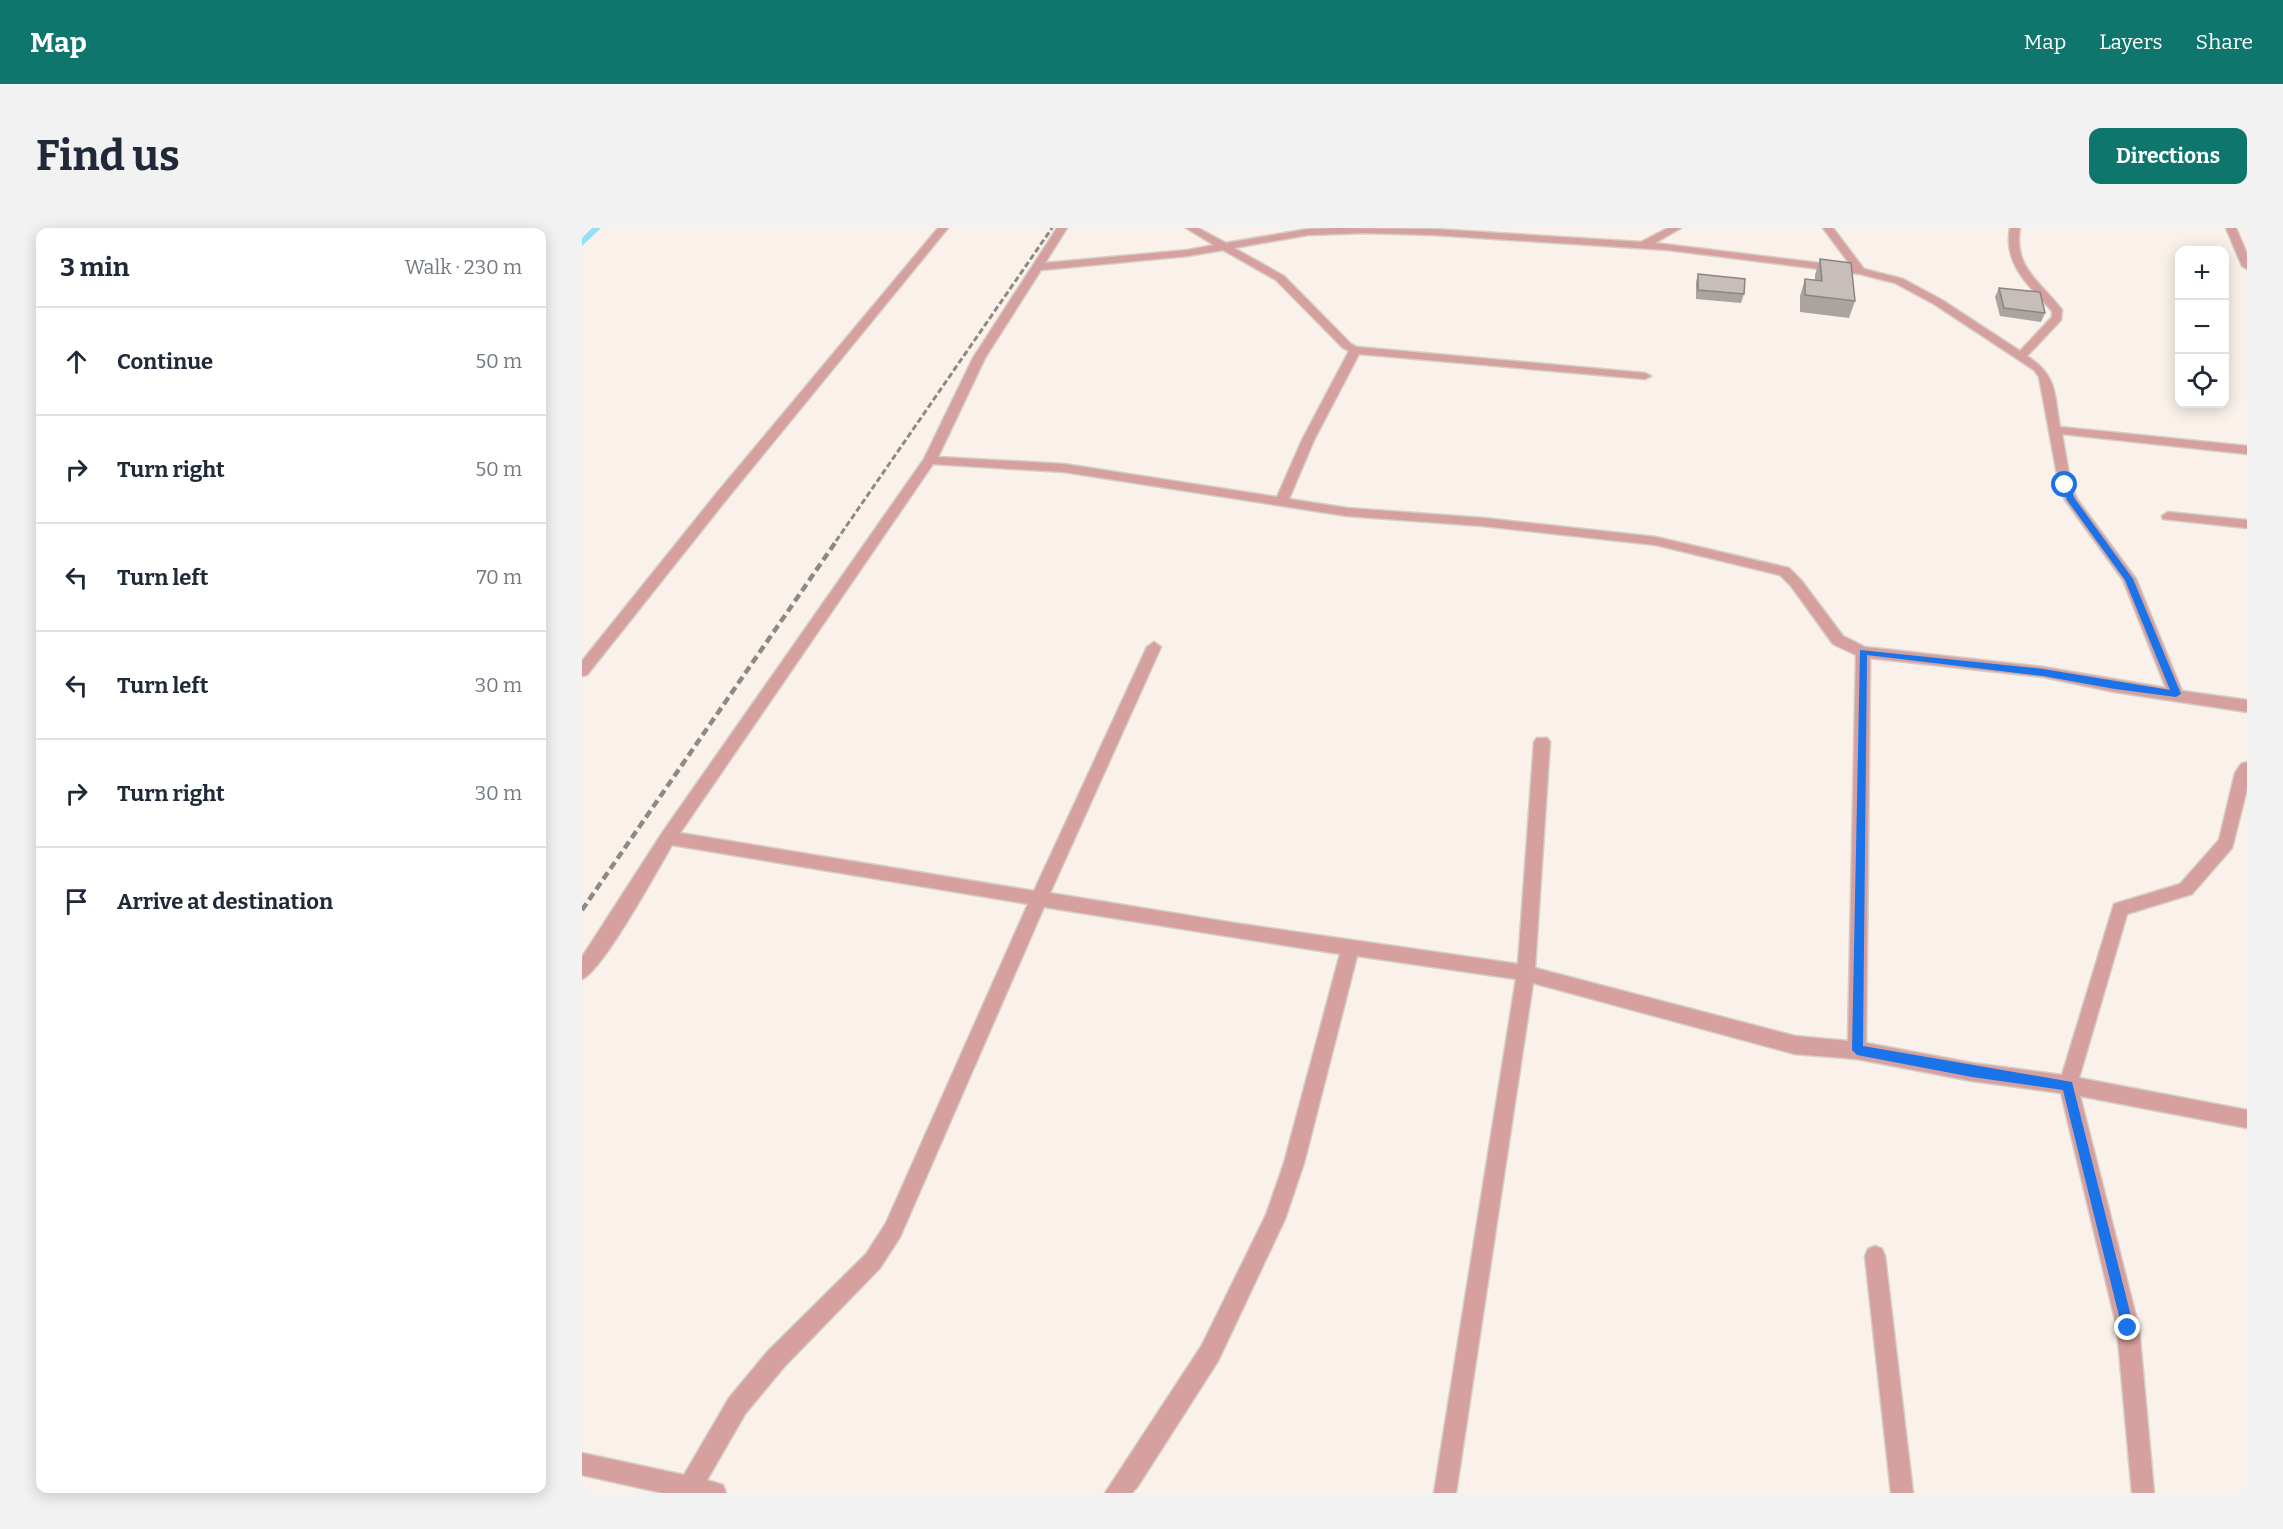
<!DOCTYPE html>
<html lang="en">
<head>
<meta charset="utf-8">
<style>
  body { margin:0; font-family:Bitter,serif; background:#f2f2f3; color:#1f2937 }
  .controls { position:absolute; right:18px; top:18px; display:grid; overflow:hidden; border-radius:12px; box-shadow:0 3px 15px #0003 }
  .controls button { width:54px; height:54px; display:grid; place-items:center; padding:0; border:0; border-bottom:2px solid #e0e1e3; background:#fff; color:#1f2937; font:30px sans-serif }
  .stop { position:absolute; width:18px; height:18px; margin:-14px; border:4px solid #1a73e8; border-radius:50%; background:#fff }
  .stop.end { background:#1a73e8; border-color:#fff; box-shadow:0 2px 6px #0008 }
  .list { margin:0; padding:0; list-style:none }
  h2 { display:flex; justify-content:space-between; align-items:center; height:78px; margin:0; padding:0 24px; font-size:26px }
  h2 small { font-size:20px; font-weight:400; color:#747a83 }
  .list li { display:grid; grid-template-columns:39px 1fr auto; gap:18px; align-items:center; box-sizing:border-box; height:108px; padding:0 24px; border-top:2px solid #e0e1e3 }
  .list b { display:block; font-size:22px; white-space:nowrap }
  .list em { font-size:20px; font-style:normal; color:#747a83 }
  .icon { flex:none; width:33px; height:33px; fill:none; stroke:currentColor; stroke-width:2; stroke-linecap:round; stroke-linejoin:round }
  .map { position:relative; flex:none; width:1665px; height:1265px; overflow:hidden; border-radius:12px }
  header { display:flex; align-items:center; gap:36px; box-sizing:border-box; height:84px; padding:0 30px; background:#0f766e; color:#fff }
  header strong { font-size:28px }
  nav { display:flex; gap:33px; margin-inline-start:auto; font-size:21px }
  .intro { display:flex; align-items:center; justify-content:space-between; box-sizing:border-box; height:144px; padding:0 36px }
  h1 { margin:0; font-size:42px }
  .button { padding:15px 27px; border-radius:12px; background:#0f766e; color:#fff; font-size:21px; font-weight:700 }
  main { display:flex; gap:36px; padding:0 36px }
  aside { flex:1; background:#fff; border-radius:12px; box-shadow:0 3px 15px #0003 }
  .map>svg:first-child { display:block }
  .lines { fill:none; stroke-linecap:round; stroke-linejoin:round }
  .stream { fill:#92e1f8; fill-rule:evenodd }
  .service-casing { stroke:#d5cec8; stroke-width:3 }
  .minor-casing { stroke:#d5cec8; stroke-width:3 }
  .service { fill:#d6a09e; fill-rule:evenodd }
  .minor { fill:#d6a09e; fill-rule:evenodd }
  .rail-far1 { stroke:#8e8984; stroke-width:3; stroke-dasharray:6 3; stroke-linecap:butt }
  .rail { stroke:#8e8984; stroke-width:4.5; stroke-dasharray:8 4.5; stroke-linecap:butt }
  .wall { fill:#aba39f }
  .building { fill:#c7beb9; stroke:#8b8582; stroke-width:1.5 }
  .route { fill:#1a73e8 }
</style>
</head>
<body>
<header>
<strong>Map</strong>
<nav><a>Map</a><a>Layers</a><a>Share</a></nav>
</header>
<div class="intro"><h1>Find us</h1><a class="button">Directions</a></div>
<main>
<aside>
<h2>3 min<small>Walk · 230 m</small></h2>
<ul class="list">
<li><svg class="icon" aria-label="ahead" viewBox="0 0 24 24"><path d="M12 20V5M6 11l6-6 6 6"/></svg><div><b>Continue</b></div><em>50 m</em></li>
<li><svg class="icon" aria-label="right" viewBox="0 0 24 24"><path d="M7 20v-9h11M14 6l5 5-5 5"/></svg><div><b>Turn right</b></div><em>50 m</em></li>
<li><svg class="icon" aria-label="left" viewBox="0 0 24 24"><path d="M17 20v-9H6M10 6l-5 5 5 5"/></svg><div><b>Turn left</b></div><em>70 m</em></li>
<li><svg class="icon" aria-label="left" viewBox="0 0 24 24"><path d="M17 20v-9H6M10 6l-5 5 5 5"/></svg><div><b>Turn left</b></div><em>30 m</em></li>
<li><svg class="icon" aria-label="right" viewBox="0 0 24 24"><path d="M7 20v-9h11M14 6l5 5-5 5"/></svg><div><b>Turn right</b></div><em>30 m</em></li>
<li><svg class="icon" aria-label="arrive" viewBox="0 0 24 24"><path d="M6 21V4h12l-3 4 3 4H6"/></svg><div><b>Arrive at destination</b></div></li>
</ul>
</aside>
<div class="map">
<svg width="1665" height="1265" viewBox="0 0 1665 1265">
  <rect width="100%" height="100%" fill="#f9f1ea"/>
  <g class="lines">
    <path class="stream" d="M 10,0 L 19,0 L 0,18 L 0,10 Z"/>
    <defs>
      <path id="service" d="M 356,0 L 366,0 L 144,272 L 5,447 L 0,448 L 0,433 L 134,266 Z"/>
      <g id="minor">
        <path d="M 475,0 L 485,0 L 463,35 L 606,22 L 632,17 L 604,0 L 616,0 L 644,15 L 726,1 L 754,0 L 852,1 L 1059,14 L 1086,0 L 1099,0 L 1073,15 L 1270,39 L 1241,0 L 1251,0 L 1282,41 L 1321,51 L 1360,72 L 1438,123 L 1470,89 L 1470,83 C 1447,58 1421,36 1428,0 L 1438,0 C 1431,40 1459,54 1480,82 L 1479,92 L 1445,128 C 1476,148 1472,166 1478,199 L 1665,218 L 1665,226 L 1480,206 L 1489,257 L 1495,271 L 1554,351 L 1600,463 L 1665,472 L 1665,484 L 1533,464 L 1461,449 L 1288,430 L 1284,815 L 1390,835 L 1480,847 L 1532,676 L 1598,656 L 1637,612 L 1653,545 L 1659,536 L 1665,534 L 1665,561 L 1650,620 L 1610,666 L 1545,686 L 1497,850 L 1665,882 L 1665,900 L 1498,868 L 1557,1100 L 1572,1265 L 1550,1265 L 1535,1100 L 1479,865 L 1390,853 L 1275,831 L 1213,826 L 951,755 L 874,1265 L 852,1265 L 934,751 L 775,728 L 722,935 L 703,991 L 636,1133 L 556,1258 L 550,1265 L 523,1265 L 620,1117 L 684,987 L 702,935 L 758,726 L 462,679 L 318,1009 L 298,1040 L 202,1139 L 163,1186 L 125,1252 L 141,1257 L 144,1265 L 81,1265 L 0,1247 L 0,1225 L 102,1247 L 147,1170 L 186,1123 L 284,1026 L 304,995 L 446,676 L 90,617 C 76,641 20,744 0,751 L 0,729 L 80,605 L 342,231 L 391,130 ZM 783,5 L 852,7 L 1086,22 L 1278,46 L 1313,55 L 1352,76 L 1452,142 L 1457,149 L 1477,257 L 1483,272 L 1541,352 L 1584,460 L 1461,439 L 1283,419 L 1261,408 L 1219,352 L 1207,340 L 1074,309 L 901,290 L 765,280 L 707,271 L 732,212 L 777,126 L 1063,151 L 1069,148 L 1063,145 L 775,119 L 769,116 L 702,48 L 652,20 L 726,7 ZM 641,22 L 694,52 L 761,120 L 767,123 L 720,212 L 695,269 L 482,236 L 356,229 L 403,130 L 459,42 L 606,28 ZM 351,236 L 482,244 L 765,288 L 901,298 L 1074,317 L 1198,347 L 1209,358 L 1251,416 L 1274,427 L 1266,813 L 1213,808 L 953,740 L 968,514 L 965,510 L 955,510 L 952,514 L 936,736 L 652,695 L 468,665 L 579,419 L 572,414 L 565,419 L 452,663 L 98,605 Z"/>
        <path d="M 1644,0 L 1654,0 L 1665,26 L 1665,41 L 1660,38 Z"/>
        <path d="M 1586,284 L 1665,292 L 1665,300 L 1581,291 L 1580,288 Z"/>
        <path d="M 1293,1018 L 1300,1021 L 1303,1028 L 1331,1265 L 1309,1265 L 1283,1028 L 1286,1021 Z"/>
      </g>
    </defs>
    <use href="#service" class="service-casing"/>
    <use href="#minor" class="minor-casing"/>
    <use href="#service" class="service"/>
    <use href="#minor" class="minor"/>
    <path class="rail-far1" d="M 254,313 L 470,0"/>
    <path class="rail" d="M 0,682 L 255,312"/>
  </g>
  <g class="wall">
    <path d="M 1238,31 L 1273,73 L 1267,90 L 1218,84 L 1218,68 L 1223,51 L 1233,52 L 1233,47 Z"/>
    <path d="M 1116,46 L 1162,66 L 1159,75 L 1114,71 L 1114,54 Z"/>
    <path d="M 1417,60 L 1463,85 L 1459,94 L 1418,88 L 1413,69 Z"/>
  </g>
  <g class="building">
    <path d="M 1238,31 L 1269,35 L 1273,73 L 1223,67 L 1223,51 L 1240,53 Z"/>
    <path d="M 1116,46 L 1163,51 L 1162,66 L 1116,62 Z"/>
    <path d="M 1417,60 L 1458,64 L 1463,85 L 1422,80 Z"/>
  </g>
  <path class="route" d="M 1483,255 L 1487,257 L 1493,271 L 1551,351 L 1599,466 L 1594,469 L 1533,461 L 1461,448 L 1285,427 L 1281,818 L 1490,854 L 1552,1100 L 1550,1104 L 1546,1106 L 1542,1104 L 1540,1100 L 1481,862 L 1390,849 L 1275,827 L 1270,822 L 1278,422 L 1461,441 L 1588,462 L 1543,352 L 1485,272 L 1479,257 Z"/>
</svg>
<div class="controls">
<button>+</button>
<button>−</button>
<button><svg class="icon" aria-label="locate" viewBox="0 0 24 24"><circle cx="12" cy="12" r="6"/><path d="M12 2v4M12 18v4M2 12h4M18 12h4"/></svg></button>
</div>
<div class="stop" style="left:1483px;top:257px"></div>
<div class="stop end" style="left:1546px;top:1100px"></div>
</div>
</main>
</body>
</html>
